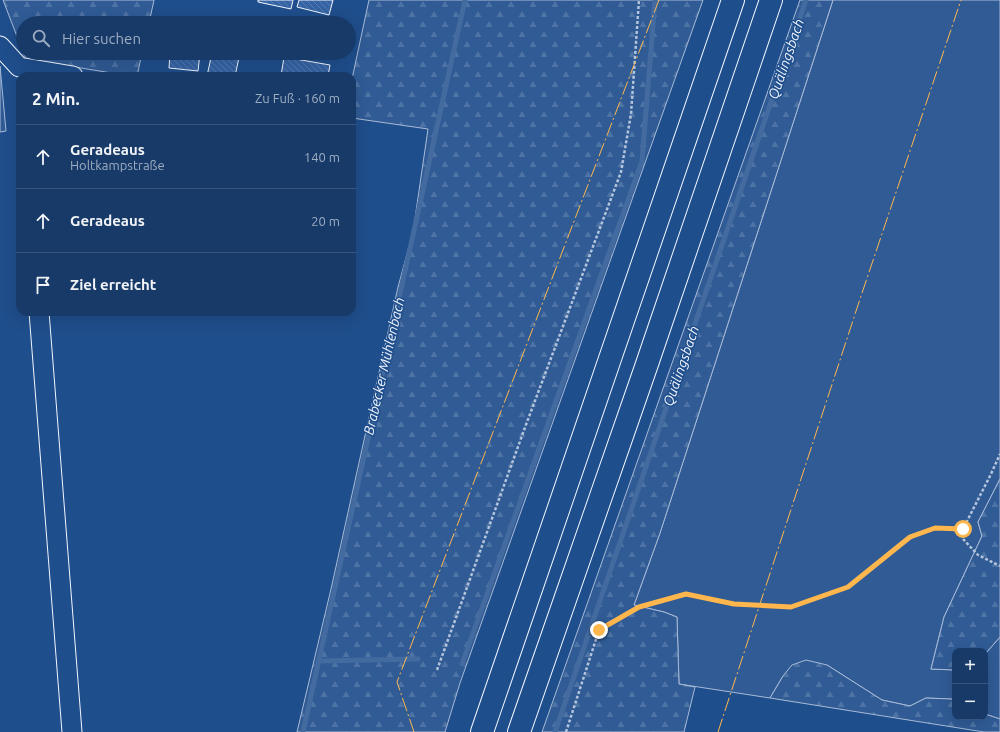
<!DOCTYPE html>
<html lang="de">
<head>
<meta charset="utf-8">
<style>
  body { margin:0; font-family:Ubuntu,sans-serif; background:#244571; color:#f1f3f6 }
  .controls { position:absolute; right:12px; bottom:12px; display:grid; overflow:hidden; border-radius:8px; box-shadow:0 4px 16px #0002 }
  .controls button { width:36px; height:36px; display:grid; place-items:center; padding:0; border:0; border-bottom:1px solid #36547d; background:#173a69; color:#f1f3f6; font:20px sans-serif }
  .stop { position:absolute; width:12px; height:12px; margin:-9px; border:3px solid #ffb74d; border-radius:50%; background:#fff }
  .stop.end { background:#ffb74d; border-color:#fff; box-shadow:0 1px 4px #0008 }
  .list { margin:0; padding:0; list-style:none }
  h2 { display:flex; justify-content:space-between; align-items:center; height:52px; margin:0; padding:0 16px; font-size:17px }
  h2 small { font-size:13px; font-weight:400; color:#9eadc0 }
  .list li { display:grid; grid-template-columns:26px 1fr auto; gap:12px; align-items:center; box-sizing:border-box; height:64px; padding:0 16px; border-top:1px solid #36547d }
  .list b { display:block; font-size:15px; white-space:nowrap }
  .list p { margin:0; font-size:13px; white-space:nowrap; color:#9eadc0 }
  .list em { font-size:13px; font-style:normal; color:#9eadc0 }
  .icon { flex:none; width:22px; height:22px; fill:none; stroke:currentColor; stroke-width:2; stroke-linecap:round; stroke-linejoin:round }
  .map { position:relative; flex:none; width:1000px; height:732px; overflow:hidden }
  .search { position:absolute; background:#173a69; box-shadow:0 4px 16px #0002; left:16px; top:16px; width:340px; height:44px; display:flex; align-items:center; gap:10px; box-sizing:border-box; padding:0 14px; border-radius:22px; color:#9eadc0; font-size:15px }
  .panel { position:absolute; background:#173a69; box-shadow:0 4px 16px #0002; left:16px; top:72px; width:340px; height:244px; border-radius:12px }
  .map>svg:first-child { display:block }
  .built { fill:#305b95; stroke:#a8bbd7 }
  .forest { fill:url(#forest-firs); stroke:#a8bbd7 }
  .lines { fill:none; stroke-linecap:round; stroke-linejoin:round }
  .stream { stroke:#446ba0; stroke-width:5 }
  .building { fill:url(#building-back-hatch); stroke:#f2f6ff }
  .minor-casing { stroke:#f2f6ff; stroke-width:21 }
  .highway-casing { stroke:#f2f6ff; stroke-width:24 }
  .path { stroke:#b3c4dc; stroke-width:2.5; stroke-dasharray:3 2; stroke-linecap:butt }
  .minor { stroke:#1f4e8c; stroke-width:19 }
  .highway { stroke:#1f4e8c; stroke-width:22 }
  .power { stroke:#ffb74d; stroke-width:1; stroke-dasharray:14 3 2 3; stroke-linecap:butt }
  .route { stroke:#ffb74d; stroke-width:5 }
  .labels { text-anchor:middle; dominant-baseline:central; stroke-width:3; stroke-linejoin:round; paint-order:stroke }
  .water-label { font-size:14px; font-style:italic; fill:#f2f6ff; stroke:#1f4e8c }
</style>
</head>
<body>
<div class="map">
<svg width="1000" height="732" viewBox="0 0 1000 732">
  <defs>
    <pattern id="forest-firs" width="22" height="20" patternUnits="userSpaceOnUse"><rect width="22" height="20" fill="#305b95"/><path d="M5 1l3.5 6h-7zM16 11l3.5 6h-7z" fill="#4e73a5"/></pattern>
    <pattern id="building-back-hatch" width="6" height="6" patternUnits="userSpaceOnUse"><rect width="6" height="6" fill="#3563a3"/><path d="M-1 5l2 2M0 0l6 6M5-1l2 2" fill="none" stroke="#537ab1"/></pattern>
  </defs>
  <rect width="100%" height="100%" fill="#1f4e8c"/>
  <g class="built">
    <path d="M 833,0 L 1000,0 L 1000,479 L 978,522 L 982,536 L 944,617 L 931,669 L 955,670 L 955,701 L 951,699 L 926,698 L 910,706 L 882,700 L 827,665 L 783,676 L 770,698 L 679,684 L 677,617 L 664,612 L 634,605 L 660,533 Z"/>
    <path d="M 0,66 L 6,131 L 0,132 Z"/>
    <path d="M 1000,637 L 1000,719 L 985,714 L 985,654 Z"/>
  </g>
  <g class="forest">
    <path d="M 3,0 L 154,0 L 149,23 L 23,23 L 23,52 Z"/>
    <path d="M 369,0 L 703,0 L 460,683 L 445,732 L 297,732 L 331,589 L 398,287 L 413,232 L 428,129 L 352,118 L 352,79 Z"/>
    <path d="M 800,0 L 833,0 L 660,533 L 634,605 L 664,612 L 677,617 L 679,684 L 695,687 L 684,732 L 542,732 Z"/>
    <path d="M 23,53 L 142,53 L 137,76 L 130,76 L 26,59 Z"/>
    <path d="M 1000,479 L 1000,637 L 985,654 L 985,651 L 955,651 L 955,670 L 931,669 L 944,617 L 982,536 L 978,522 Z"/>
    <path d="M 806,660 L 827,665 L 882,700 L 910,706 L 926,698 L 951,699 L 955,701 L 955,717 L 985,717 L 985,714 L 1000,719 L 1000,732 L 984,732 L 770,698 L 783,676 L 792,665 Z"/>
  </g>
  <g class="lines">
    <g class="stream">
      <path d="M 319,661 L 418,659"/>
      <path d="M 462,664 L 642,161 L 655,0"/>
      <path d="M 303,732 L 465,0"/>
      <path d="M 555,732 L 806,0"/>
    </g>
  </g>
  <g class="building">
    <path d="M 258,0 L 293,0 L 291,9 L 258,2 Z"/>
    <path d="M 299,0 L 333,0 L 329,15 L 297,7 Z"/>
    <path d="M 170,53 L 200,53 L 198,71 L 169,68 Z"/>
    <path d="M 212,53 L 240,53 L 235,76 L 207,76 Z"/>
    <path d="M 284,57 L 330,65 L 328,76 L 281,76 Z"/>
  </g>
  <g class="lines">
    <defs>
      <g id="minor">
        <path d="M 0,46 L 19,67 L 73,76"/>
        <path d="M 39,312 L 72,732"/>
      </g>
      <g id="highway">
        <path d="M 482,732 L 733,0"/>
        <path d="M 519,732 L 647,364 L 771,0"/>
      </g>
    </defs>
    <use href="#minor" class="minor-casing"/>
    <use href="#highway" class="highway-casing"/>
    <g class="path">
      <path d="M 963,529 L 963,539 L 978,555 L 1000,566"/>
      <path d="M 437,670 L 527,422 L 621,172 L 631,114 L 639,0"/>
      <path d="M 566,732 L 599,630 L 639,607 L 686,594 L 734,604 L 791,607 L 848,587 L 910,537 L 935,528 L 963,529 L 991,474 L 1000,454"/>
    </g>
    <use href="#minor" class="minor"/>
    <use href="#highway" class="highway"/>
    <g class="power">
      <path d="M 414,732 L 397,682 L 659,0"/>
      <path d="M 718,732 L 861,296 L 961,0"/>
    </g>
  </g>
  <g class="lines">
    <path class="route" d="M 599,630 L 639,607 L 686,594 L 734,604 L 791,607 L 848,587 L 910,537 L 935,528 L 963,529"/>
  </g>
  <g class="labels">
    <g class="water-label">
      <text transform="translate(786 59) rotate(-71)">Quälingsbach</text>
      <text transform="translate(384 366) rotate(-77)">Brabecker Mühlenbach</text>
      <text transform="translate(681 366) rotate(-71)">Quälingsbach</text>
    </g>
  </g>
</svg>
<div class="controls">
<button>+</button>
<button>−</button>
</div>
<div class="stop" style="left:963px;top:529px"></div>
<div class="stop end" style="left:599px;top:630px"></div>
<div class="search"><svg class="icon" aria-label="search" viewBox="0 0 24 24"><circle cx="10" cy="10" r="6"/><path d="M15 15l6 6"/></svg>Hier suchen</div>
<section class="panel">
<h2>2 Min.<small>Zu Fuß · 160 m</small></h2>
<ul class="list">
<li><svg class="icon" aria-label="ahead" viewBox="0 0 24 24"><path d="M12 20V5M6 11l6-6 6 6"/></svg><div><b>Geradeaus</b><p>Holtkampstraße</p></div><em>140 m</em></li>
<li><svg class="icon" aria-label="ahead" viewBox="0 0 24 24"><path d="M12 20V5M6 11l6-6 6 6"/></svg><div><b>Geradeaus</b></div><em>20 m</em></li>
<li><svg class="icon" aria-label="arrive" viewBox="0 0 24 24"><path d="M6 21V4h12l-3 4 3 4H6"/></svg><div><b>Ziel erreicht</b></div></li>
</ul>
</section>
</div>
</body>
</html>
